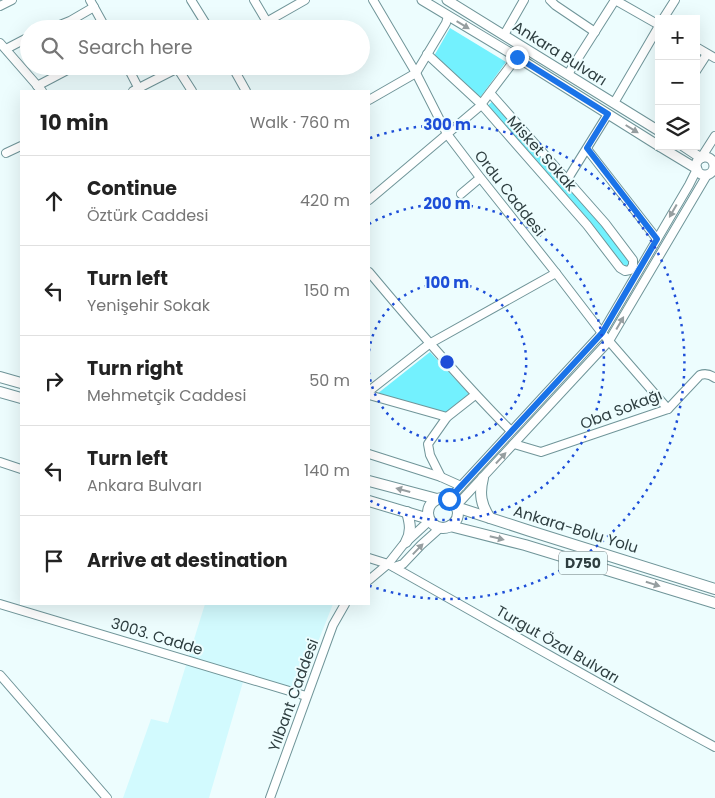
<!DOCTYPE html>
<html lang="en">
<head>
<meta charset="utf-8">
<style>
  body { margin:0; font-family:Poppins,sans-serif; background:#f2f2f2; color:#222 }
  .controls { position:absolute; right:15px; top:15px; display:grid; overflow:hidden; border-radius:0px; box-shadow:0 5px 20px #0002 }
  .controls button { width:45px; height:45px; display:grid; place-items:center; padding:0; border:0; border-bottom:1px solid #e0e0e0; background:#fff; color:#222; font:25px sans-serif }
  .stop { position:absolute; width:15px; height:15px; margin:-11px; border:4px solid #1a73e8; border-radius:50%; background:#fff }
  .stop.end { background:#1a73e8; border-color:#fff; box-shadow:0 1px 5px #0008 }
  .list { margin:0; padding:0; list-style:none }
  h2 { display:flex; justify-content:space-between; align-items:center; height:65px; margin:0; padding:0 20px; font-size:21px }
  h2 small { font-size:16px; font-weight:400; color:#767676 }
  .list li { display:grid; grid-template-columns:32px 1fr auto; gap:15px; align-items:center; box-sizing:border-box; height:90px; padding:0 20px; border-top:1px solid #e0e0e0 }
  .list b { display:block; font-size:19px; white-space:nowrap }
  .list p { margin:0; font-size:16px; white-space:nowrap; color:#767676 }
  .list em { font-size:16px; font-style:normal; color:#767676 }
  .icon { flex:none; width:28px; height:28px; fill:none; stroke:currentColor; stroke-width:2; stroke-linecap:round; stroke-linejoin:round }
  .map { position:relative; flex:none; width:715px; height:798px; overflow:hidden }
  .search { position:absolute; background:#fff; box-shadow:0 5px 20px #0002; left:20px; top:20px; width:350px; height:55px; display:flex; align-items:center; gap:12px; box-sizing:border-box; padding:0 18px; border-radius:28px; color:#767676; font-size:19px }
  .panel { position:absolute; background:#fff; box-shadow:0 5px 20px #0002; left:20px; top:90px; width:350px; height:515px; border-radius:0px }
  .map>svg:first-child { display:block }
  .built { fill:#d2fafe }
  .green { fill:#73f1fe }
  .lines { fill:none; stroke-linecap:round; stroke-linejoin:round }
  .minor-casing { stroke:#709599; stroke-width:10 }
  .major-casing { stroke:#709599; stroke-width:11 }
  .highway-casing { stroke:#709599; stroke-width:12 }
  .minor { stroke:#fff; stroke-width:8 }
  .major { stroke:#fff; stroke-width:9 }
  .highway { stroke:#fff; stroke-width:10 }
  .oneway { fill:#969ea0 }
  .route { stroke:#1a73e8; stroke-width:6 }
  .ring { fill:none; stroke:#1d4ed8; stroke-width:2.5; stroke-dasharray:2.5 5 }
  .labels { text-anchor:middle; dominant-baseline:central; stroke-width:4; stroke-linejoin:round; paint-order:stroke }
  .shield { fill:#edfdfe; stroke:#677779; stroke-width:1 }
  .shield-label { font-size:14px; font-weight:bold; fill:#2e3e40 }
  .street-label { font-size:15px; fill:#2e3e40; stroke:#edfdfe }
  .centre { fill:#1d4ed8; stroke:#edfdfe; stroke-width:2.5 }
  .ring-label { font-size:15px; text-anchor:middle; font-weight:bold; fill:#1d4ed8; stroke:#edfdfe; stroke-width:4; stroke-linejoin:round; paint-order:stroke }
</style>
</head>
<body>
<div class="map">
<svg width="715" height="798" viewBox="0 0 715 798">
  <rect width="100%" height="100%" fill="#edfdfe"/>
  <path class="built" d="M 205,604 L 333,604 L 297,695 L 243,682 L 209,798 L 123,798 L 151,719 L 168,723 Z"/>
  <g class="green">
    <path d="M 450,28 L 506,62 L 479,99 L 434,56 Z"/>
    <path d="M 493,101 L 563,177 L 631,260 L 630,266 L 624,268 L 486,107 Z"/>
    <path d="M 430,352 L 470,395 L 447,413 L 377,394 Z"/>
  </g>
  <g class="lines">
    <defs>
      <g id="minor">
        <path d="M 90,0 L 106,29"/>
        <path d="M 191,0 L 209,29"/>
        <path d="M 254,0 L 267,22"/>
        <path d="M 373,0 L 416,73 L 447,134 L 479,176 L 556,273 L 602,333 L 668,409"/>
        <path d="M 550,0 L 555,5 L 595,32"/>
        <path d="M 615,0 L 659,25"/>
        <path d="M 0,6 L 12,0"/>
        <path d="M 663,19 L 675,0"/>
        <path d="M 50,29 L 70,21 L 94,7"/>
        <path d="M 254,29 L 305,0"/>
        <path d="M 504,35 L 524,0"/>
        <path d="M 0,43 L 42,91"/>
        <path d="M 696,47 L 715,58"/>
        <path d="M 6,49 L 29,37"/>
        <path d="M 427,54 L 481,104 L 587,225 L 620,268 L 625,271 L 630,270 L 633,265 L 633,260 L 605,223 L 490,93"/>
        <path d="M 127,66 L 140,91"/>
        <path d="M 232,66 L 246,91"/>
        <path d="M 178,69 L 192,91"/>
        <path d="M 696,71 L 707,54"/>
        <path d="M 568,74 L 615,0"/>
        <path d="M 37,86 L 75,66"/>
        <path d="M 133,91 L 182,66"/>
        <path d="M 369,100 L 416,73 L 446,23 L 448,16"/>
        <path d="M 614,103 L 659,26"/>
        <path d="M 587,149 L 657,239"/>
        <path d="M 6,153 L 21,146"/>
        <path d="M 701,158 L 715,136"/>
        <path d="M 714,164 L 715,163"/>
        <path d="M 567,180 L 608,114"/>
        <path d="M 461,194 L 480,178"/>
        <path d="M 369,200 L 479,107 L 517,57"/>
        <path d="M 369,272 C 415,327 461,381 511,431"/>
        <path d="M 369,391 L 429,344 L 556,273"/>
        <path d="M 369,395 L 447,417"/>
        <path d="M 514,444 L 541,452 L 668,409 L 700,375 C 706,373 710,374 715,378"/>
        <path d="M 369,454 L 441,477 L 461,486"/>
        <path d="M 0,462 L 21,469"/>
        <path d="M 441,477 L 430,455 L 428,444 L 447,417 L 475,395"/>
        <path d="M 449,499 L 602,333 L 689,185 L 697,169"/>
        <path d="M 456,506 L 609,341 L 707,175"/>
        <path d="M 369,558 L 388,564 C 497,625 605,688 715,747"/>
        <path d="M 394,567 L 403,564 L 421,545 L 440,528"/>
        <path d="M 369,580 L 388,564 L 403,545 L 429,521"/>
        <path d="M 0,604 L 306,696"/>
        <path d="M 0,675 L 107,798"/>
        <path d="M 270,798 L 333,625 L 345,604"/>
      </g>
      <g id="major">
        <path d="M 422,0 L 517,57 L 659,146"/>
        <path d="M 447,0 L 659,131"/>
        <path d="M 659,146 L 697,169"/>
        <path d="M 683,146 L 701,158"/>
        <circle cx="705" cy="166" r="9"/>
      </g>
      <g id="highway">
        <path d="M 0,377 L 21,383"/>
        <path d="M 0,392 L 21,398"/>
        <path d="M 483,478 C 479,494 481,505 490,518"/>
        <path d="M 369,481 L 437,499"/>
        <circle cx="443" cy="513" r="15"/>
        <path d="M 369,501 L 429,519"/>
        <path d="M 456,507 L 530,531 L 715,589"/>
        <path d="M 450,526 L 525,545 L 715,603"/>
        <path d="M 406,542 C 412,532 410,523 407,512"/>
      </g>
    </defs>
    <use href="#minor" class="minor-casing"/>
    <use href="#major" class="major-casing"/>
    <use href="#highway" class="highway-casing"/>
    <use href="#minor" class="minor"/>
    <use href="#major" class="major"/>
    <use href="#highway" class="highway"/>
  </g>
  <defs><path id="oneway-solid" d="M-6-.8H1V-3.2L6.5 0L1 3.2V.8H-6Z" transform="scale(1.25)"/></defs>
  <g class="oneway">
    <use href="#oneway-solid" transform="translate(463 25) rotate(31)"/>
    <use href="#oneway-solid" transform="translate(632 129) rotate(32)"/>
    <use href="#oneway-solid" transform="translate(673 211) rotate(120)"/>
    <use href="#oneway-solid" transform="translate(620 323) rotate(-60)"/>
    <use href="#oneway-solid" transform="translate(501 458) rotate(-47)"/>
    <use href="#oneway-solid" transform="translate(403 490) rotate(-165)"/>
    <use href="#oneway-solid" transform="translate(497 538) rotate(14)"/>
    <use href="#oneway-solid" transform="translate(418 549) rotate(-46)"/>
    <use href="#oneway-solid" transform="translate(653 584) rotate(17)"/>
  </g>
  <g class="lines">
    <path class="route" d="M 449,499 L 602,333 L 657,239 L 587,148 L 608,114 L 517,57"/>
  </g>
  <g class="ring">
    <path d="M369 351A79 79 0 1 1 369 373"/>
    <path d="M369 224A158 158 0 1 1 369 500"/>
    <path d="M370 138A237 237 0 1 1 370 586"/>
  </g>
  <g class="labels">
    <rect class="shield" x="559" y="551.5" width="48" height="23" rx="4"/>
    <g class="shield-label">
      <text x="583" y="563">D750</text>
    </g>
    <g class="street-label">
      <text transform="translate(560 53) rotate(32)">Ankara Bulvarı</text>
      <text transform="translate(542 153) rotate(48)">Misket Sokak</text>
      <text transform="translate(510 193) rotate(52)">Ordu Caddesi</text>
      <text transform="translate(621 409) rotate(-21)">Oba Sokağı</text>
      <text transform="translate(576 529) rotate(17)">Ankara-Bolu Yolu</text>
      <text transform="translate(157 636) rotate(17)">3003. Cadde</text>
      <text transform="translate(558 644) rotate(30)">Turgut Özal Bulvarı</text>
      <text transform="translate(293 695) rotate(-70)">Yılbant Caddesi</text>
    </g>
  </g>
  <circle cx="447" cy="362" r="8" class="centre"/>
  <g class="ring-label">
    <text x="447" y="130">300 m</text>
    <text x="447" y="209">200 m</text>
    <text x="447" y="288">100 m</text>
  </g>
</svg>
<div class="controls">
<button>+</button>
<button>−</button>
<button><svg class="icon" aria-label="layers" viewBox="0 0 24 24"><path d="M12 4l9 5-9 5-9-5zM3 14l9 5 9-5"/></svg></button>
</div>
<div class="stop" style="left:449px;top:499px"></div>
<div class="stop end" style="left:517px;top:57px"></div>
<div class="search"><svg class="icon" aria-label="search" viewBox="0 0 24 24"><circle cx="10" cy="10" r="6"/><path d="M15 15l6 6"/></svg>Search here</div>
<section class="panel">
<h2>10 min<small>Walk · 760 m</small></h2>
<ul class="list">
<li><svg class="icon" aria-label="ahead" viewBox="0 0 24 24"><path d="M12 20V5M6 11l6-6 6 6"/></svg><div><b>Continue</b><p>Öztürk Caddesi</p></div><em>420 m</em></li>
<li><svg class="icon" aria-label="left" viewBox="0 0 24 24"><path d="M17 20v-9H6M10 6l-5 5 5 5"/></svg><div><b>Turn left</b><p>Yenişehir Sokak</p></div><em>150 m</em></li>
<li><svg class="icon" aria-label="right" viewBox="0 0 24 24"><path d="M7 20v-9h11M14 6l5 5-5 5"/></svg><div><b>Turn right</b><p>Mehmetçik Caddesi</p></div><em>50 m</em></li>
<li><svg class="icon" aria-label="left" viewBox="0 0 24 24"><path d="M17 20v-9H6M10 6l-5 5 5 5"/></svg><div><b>Turn left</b><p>Ankara Bulvarı</p></div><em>140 m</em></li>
<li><svg class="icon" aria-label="arrive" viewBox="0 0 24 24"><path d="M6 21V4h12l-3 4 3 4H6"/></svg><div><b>Arrive at destination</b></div></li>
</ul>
</section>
</div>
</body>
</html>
